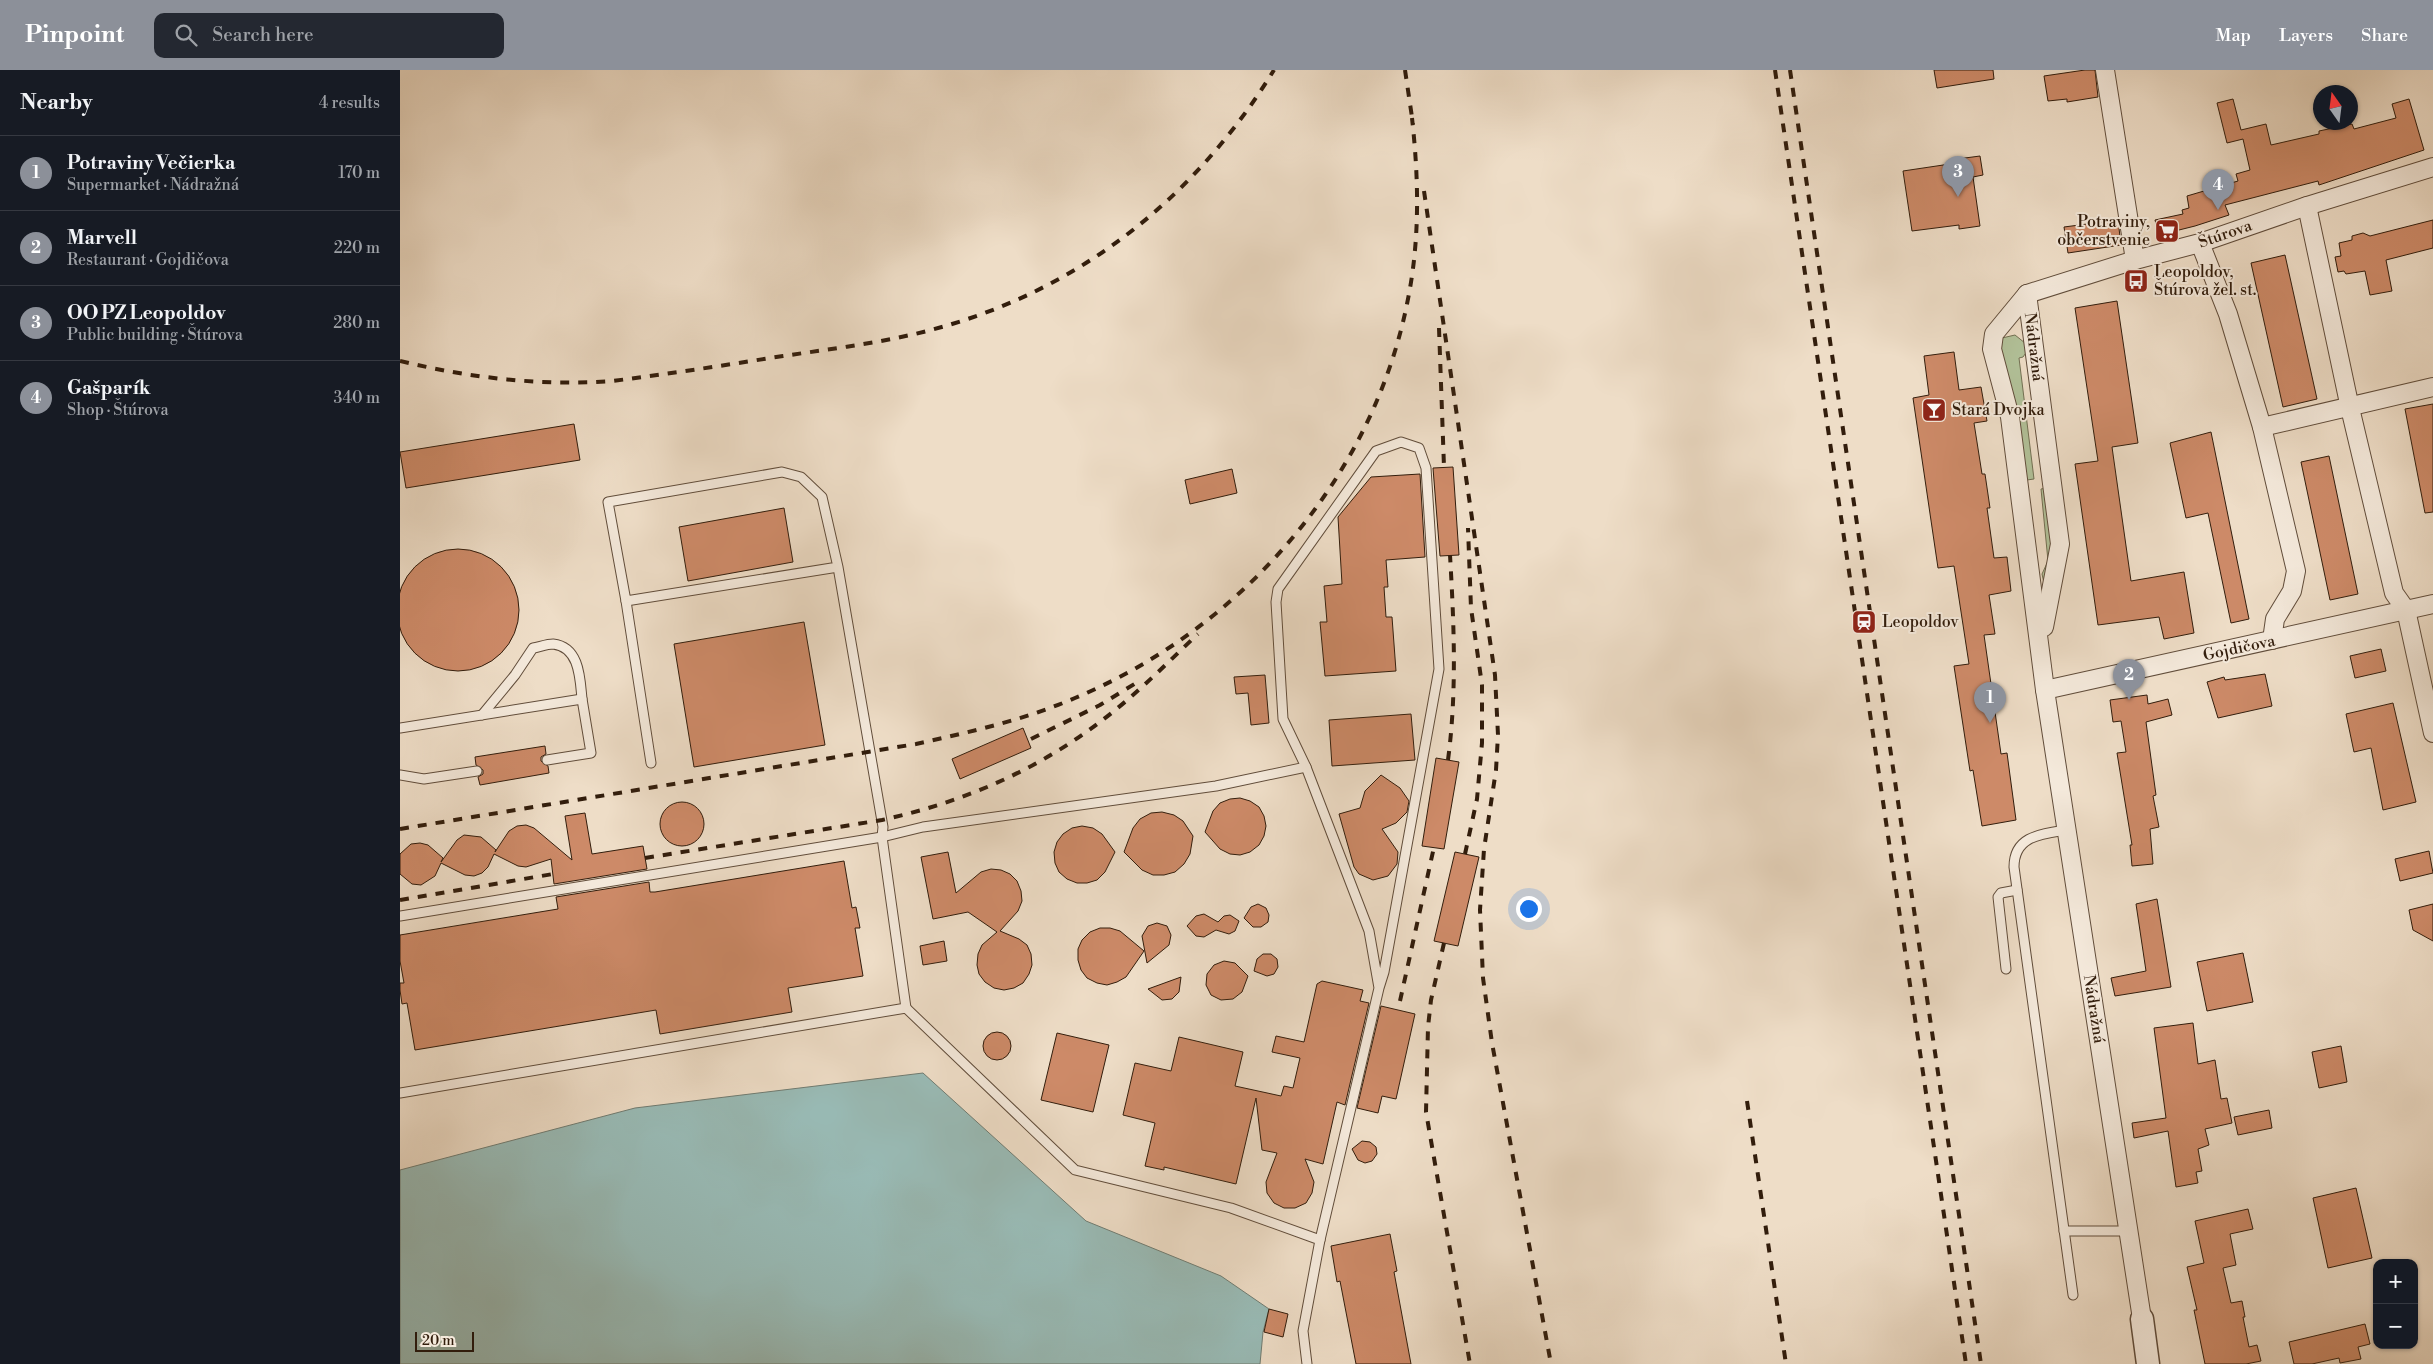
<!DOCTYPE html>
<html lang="en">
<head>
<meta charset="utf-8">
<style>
  body { margin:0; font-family:"Libre Bodoni",serif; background:#242831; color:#f1f3f6 }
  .controls { position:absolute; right:15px; bottom:15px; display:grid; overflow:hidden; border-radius:10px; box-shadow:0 1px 4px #0004 }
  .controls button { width:45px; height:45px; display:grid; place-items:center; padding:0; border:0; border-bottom:1px solid #363941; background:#171b24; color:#f1f3f6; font:25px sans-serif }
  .compass { position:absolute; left:1913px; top:15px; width:45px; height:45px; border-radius:50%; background:#171b24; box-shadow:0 1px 4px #0004; rotate:346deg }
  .scale { position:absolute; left:15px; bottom:12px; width:59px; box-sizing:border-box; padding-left:5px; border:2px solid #321d0c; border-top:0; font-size:14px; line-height:18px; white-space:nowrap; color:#321d0c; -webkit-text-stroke:4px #f4e9db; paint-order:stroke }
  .you { position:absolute; left:1128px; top:838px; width:18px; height:18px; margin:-12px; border:4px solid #fff; border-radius:50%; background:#1a73e8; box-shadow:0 0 0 8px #1a73e833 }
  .badge { display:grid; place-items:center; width:32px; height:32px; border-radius:50%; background:#8c9099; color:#fff; font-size:16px; font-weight:700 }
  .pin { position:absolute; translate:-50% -41px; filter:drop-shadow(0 1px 2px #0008) }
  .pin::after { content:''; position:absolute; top:26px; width:18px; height:15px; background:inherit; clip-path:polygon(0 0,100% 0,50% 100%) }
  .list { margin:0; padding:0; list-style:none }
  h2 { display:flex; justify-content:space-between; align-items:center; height:65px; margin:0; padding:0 20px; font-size:21px }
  h2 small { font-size:16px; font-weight:400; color:#9ea1a6 }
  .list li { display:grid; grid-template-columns:32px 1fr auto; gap:15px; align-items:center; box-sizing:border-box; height:75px; padding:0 20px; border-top:1px solid #363941 }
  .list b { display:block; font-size:19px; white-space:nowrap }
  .list p { margin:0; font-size:16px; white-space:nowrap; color:#9ea1a6 }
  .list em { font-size:16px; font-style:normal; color:#9ea1a6 }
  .icon { flex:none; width:28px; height:28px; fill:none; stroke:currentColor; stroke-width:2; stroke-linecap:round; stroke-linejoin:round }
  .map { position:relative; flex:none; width:2033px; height:1294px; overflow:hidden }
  header { display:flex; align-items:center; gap:30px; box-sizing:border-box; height:70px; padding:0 25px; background:#8c9099; color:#fff }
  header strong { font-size:24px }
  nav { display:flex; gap:28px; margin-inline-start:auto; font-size:18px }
  .search { width:350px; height:45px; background:#242831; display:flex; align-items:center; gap:12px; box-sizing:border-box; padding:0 18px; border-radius:10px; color:#9ea1a6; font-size:19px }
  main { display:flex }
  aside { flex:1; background:#171b24 }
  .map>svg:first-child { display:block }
  .green { fill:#b2c29a; stroke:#727053 }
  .water { fill:#99bbb6; stroke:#707c72 }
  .building { fill:#cd8a68; stroke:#321d0c }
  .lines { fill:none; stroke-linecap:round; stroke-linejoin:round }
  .service-casing { stroke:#614d3b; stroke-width:11 }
  .minor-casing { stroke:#614d3b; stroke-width:20 }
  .tertiary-casing { stroke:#614d3b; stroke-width:25 }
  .service { stroke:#f4e9db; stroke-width:9 }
  .minor { stroke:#f4e9db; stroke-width:18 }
  .tertiary { stroke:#f4e9db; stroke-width:22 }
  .rail { stroke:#321d0c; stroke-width:4; stroke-dasharray:9 9; stroke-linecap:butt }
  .labels { text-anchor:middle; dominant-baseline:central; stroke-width:4; stroke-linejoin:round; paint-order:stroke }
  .poi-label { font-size:16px; fill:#321d0c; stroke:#f4e9db; text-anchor:start }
  .street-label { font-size:16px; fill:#321d0c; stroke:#f4e9db }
</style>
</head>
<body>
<header>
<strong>Pinpoint</strong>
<div class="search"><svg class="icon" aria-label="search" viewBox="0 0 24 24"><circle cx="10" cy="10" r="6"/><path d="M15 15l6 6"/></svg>Search here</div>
<nav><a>Map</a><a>Layers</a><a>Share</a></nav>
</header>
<main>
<aside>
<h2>Nearby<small>4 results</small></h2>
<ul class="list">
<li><span class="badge">1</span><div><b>Potraviny Večierka</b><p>Supermarket · Nádražná</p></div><em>170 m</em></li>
<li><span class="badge">2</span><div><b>Marvell</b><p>Restaurant · Gojdičova</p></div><em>220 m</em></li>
<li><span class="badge">3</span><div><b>OO PZ Leopoldov</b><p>Public building · Štúrova</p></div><em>280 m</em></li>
<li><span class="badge">4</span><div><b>Gašparík</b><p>Shop · Štúrova</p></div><em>340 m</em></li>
</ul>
</aside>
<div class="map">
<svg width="2033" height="1294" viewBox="0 0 2033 1294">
  <rect width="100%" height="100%" fill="#eeddc7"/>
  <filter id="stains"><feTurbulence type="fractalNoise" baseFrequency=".004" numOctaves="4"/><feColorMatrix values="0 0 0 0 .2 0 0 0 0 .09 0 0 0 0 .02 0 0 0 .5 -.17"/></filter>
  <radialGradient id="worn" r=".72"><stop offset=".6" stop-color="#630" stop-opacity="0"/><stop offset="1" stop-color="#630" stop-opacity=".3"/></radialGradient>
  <g class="green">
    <path d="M 1615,265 L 1630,277 L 1623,287 L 1619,288 L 1634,409 L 1627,410 L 1618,347 L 1599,276 L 1602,268 Z"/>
    <path d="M 1646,418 C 1652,451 1654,482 1644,513 L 1642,504 L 1648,491 L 1641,419 Z"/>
  </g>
  <path class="water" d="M 523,1003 L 686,1151 L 821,1206 L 869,1239 L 863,1262 L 860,1294 L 0,1294 L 0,1100 L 235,1038 Z"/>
  <g class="building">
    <path d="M 1534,0 L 1593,0 L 1594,9 L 1537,18 Z"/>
    <path d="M 1685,0 L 1695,0 L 1698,27 L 1667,32 L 1667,29 L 1648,31 L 1644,6 Z"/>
    <path d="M 1833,29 L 1841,60 L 1866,54 L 1871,75 L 1919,64 L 1919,61 L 1952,54 L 1954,59 L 1996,48 L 1992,34 L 2009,29 L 2024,80 L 1919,115 L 1918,111 L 1825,135 L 1829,145 L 1795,156 L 1759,165 L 1755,150 L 1783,144 L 1782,140 L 1789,138 L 1787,126 L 1838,111 L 1836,104 L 1850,100 L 1843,69 L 1827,73 L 1817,33 Z"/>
    <path d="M 1580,86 L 1583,105 L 1573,107 L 1580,156 L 1559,159 L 1559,155 L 1512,161 L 1503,101 L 1550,94 L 1550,90 Z"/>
    <path d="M 1718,150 L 1721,175 L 1668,183 L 1664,157 Z"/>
    <path d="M 2033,150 L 2033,178 L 1986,190 L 1992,221 L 1970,225 L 1965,201 L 1946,204 L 1944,201 L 1938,202 L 1935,187 L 1941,186 L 1939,173 L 1952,170 L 1952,166 L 1963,163 L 1970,166 Z"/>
    <path d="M 1885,185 L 1917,329 L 1883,337 L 1851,193 Z"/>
    <path d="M 1717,231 L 1738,373 L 1712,377 L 1731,511 L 1784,502 L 1794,563 L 1764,569 L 1759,547 L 1698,555 L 1675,394 L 1698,391 L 1675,238 Z"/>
    <path d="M 1554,282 L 1559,320 L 1581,317 L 1587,351 L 1574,353 L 1582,404 L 1585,404 L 1590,438 L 1587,438 L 1594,488 L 1607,487 L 1611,521 L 1589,525 L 1595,564 L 1584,565 L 1601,684 L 1607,683 L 1616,750 L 1582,756 L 1573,700 L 1570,701 L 1554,596 L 1569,594 L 1554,496 L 1538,498 L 1513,328 L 1529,325 L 1524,286 Z"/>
    <path d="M 2033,334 L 2033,442 L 2025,443 L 2005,339 Z"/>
    <path d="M 174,354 L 180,390 L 6,418 L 0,382 Z"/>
    <path d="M 1811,362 L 1849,549 L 1831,553 L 1808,443 L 1786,448 L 1770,373 Z"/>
    <path d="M 1929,386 L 1958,524 L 1930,530 L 1901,392 Z"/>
    <path d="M 1053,397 L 1059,485 L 1040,486 L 1033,398 Z"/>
    <path d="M 832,399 L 837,423 L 790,434 L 785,410 Z"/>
    <path d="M 1020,404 L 1025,487 L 986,490 L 988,517 L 984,517 L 986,547 L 992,547 L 996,601 L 925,606 L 920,552 L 927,552 L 924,516 L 942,514 L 938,447 L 971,407 Z"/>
    <path d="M 384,438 L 393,492 L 288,511 L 279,457 Z"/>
    <circle cx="58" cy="540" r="61"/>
    <path d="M 404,552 L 425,675 L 294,697 L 274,574 Z"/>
    <path d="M 1981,579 L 1986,601 L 1955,608 L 1950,586 Z"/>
    <path d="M 1865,604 L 1872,636 L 1818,648 L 1807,612 L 1824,607 L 1825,610 Z"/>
    <path d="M 865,605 L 869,653 L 851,655 L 848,623 L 836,624 L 834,607 Z"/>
    <path d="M 1747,625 L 1748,634 L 1768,629 L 1772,645 L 1746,652 L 1756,725 L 1753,726 L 1759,757 L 1750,759 L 1753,794 L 1732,796 L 1730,775 L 1732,775 L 1717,683 L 1726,682 L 1721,651 L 1713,652 L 1710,630 Z"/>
    <path d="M 1993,633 L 2016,732 L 1983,740 L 1971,678 L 1954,682 L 1946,644 Z"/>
    <path d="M 1011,644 L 1015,690 L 932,696 L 929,650 Z"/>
    <path d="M 623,658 L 631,678 L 560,709 L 552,689 Z"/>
    <path d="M 145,676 L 146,684 L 141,687 L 141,691 L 148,696 L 149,703 L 80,715 L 78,707 L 83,704 L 83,700 L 76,695 L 75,687 Z"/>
    <path d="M 1036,688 L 1059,692 L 1044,779 L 1022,776 Z"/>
    <path d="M 981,705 L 1000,718 L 1009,731 L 1007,742 L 996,753 L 982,759 L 998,782 L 997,794 L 988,806 L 973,810 L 959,804 L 954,797 L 939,744 L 960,738 L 965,721 Z"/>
    <path d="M 840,728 L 850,731 L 859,737 L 864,746 L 866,756 L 864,766 L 859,775 L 850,782 L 840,785 L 830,784 L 820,779 L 805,762 L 813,741 L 820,733 L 830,729 Z"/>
    <circle cx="282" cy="754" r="22"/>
    <path d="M 762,742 L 774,745 L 783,751 L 793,766 L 790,784 L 784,794 L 775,802 L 764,805 L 753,805 L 742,800 L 724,782 L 733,758 L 740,749 L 751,743 Z"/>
    <path d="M 185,743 L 192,784 L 243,776 L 247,799 L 154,814 L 151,789 L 126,797 L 118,796 L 94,784 L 88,797 L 82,803 L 74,806 L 65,805 L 41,793 L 35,806 L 21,815 L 12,814 L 0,804 L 0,784 L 11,774 L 20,773 L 28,775 L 43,788 L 41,792 L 57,770 L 64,765 L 81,767 L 96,780 L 95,782 L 109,761 L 117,756 L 126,755 L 134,758 L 172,790 L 165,746 Z"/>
    <path d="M 682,756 L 693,758 L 702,764 L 715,782 L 705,802 L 697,810 L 687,813 L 677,813 L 667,809 L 659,802 L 655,793 L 654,782 L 657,772 L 663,764 L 672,758 Z"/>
    <path d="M 2029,781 L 2033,803 L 2000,811 L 1995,789 Z"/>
    <path d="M 548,782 L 556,823 L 581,802 L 591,799 L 601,800 L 610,804 L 617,811 L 621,821 L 622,831 L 618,841 L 600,861 L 619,869 L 627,875 L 631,884 L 632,895 L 629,904 L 623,913 L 614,918 L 604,920 L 594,918 L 585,912 L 579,904 L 577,895 L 578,884 L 582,875 L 597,862 L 568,842 L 533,849 L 521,787 Z"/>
    <path d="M 1055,782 L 1079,787 L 1058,876 L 1034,871 Z"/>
    <path d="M 444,791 L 452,838 L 456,837 L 460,858 L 455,858 L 463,906 L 388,918 L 392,942 L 260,964 L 256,940 L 15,980 L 7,933 L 2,934 L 0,920 L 0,913 L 4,913 L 0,891 L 0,865 L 158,839 L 156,827 L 249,812 L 250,822 L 255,822 Z"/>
    <path d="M 1757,829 L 1771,917 L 1715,926 L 1711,908 L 1746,901 L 1736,834 Z"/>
    <path d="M 858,834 L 866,838 L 869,845 L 868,852 L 861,857 L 853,857 L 844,848 L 851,837 Z"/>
    <path d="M 2033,834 L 2033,871 L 2013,860 L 2009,840 Z"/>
    <path d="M 804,844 L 818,852 L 824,846 L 830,845 L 839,851 L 835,861 L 829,864 L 816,860 L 804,867 L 796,866 L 787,856 L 796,846 Z"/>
    <path d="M 757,853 L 767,856 L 771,865 L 769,875 L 747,893 L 742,866 L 748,856 Z"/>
    <path d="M 700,858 L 710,858 L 720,861 L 744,881 L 726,907 L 717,912 L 707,915 L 697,913 L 687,908 L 681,900 L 678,890 L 678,879 L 682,870 L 690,862 Z"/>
    <path d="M 544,871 L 547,891 L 523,895 L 520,876 Z"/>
    <path d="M 1843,883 L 1853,932 L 1807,941 L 1797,892 Z"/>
    <path d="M 863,884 L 871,884 L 877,889 L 878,897 L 874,904 L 867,906 L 854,901 L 857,889 Z"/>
    <path d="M 824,891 L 835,893 L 848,906 L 842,922 L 833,929 L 821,930 L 811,925 L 806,915 L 807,904 L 814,895 Z"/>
    <path d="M 781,907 L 779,922 L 772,929 L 762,930 L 748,919 Z"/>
    <path d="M 922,911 L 963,920 L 960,931 L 969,933 L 945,1035 L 937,1032 L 923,1094 L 905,1089 L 914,1112 L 912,1123 L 906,1133 L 895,1138 L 884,1138 L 874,1133 L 867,1123 L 866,1112 L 877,1083 L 862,1080 L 856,1028 L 836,1114 L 764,1097 L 764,1100 L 745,1096 L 755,1053 L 723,1045 L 735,993 L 771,1001 L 779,967 L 843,982 L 835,1016 L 881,1026 L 884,1016 L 893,1018 L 900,988 L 872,982 L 876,966 L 904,972 L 917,914 Z"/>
    <path d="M 981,936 L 1015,944 L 996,1029 L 982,1026 L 978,1043 L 957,1038 Z"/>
    <path d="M 1793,953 L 1798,994 L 1815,990 L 1821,1029 L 1827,1028 L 1832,1053 L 1805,1059 L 1809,1075 L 1798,1079 L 1802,1101 L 1796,1102 L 1798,1113 L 1776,1117 L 1768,1061 L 1734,1068 L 1732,1053 L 1766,1048 L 1754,958 Z"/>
    <circle cx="597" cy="976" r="14"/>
    <path d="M 657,963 L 709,975 L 693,1042 L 641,1030 Z"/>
    <path d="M 1941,976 L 1947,1012 L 1919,1018 L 1912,982 Z"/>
    <path d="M 1869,1040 L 1872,1058 L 1838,1065 L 1834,1047 Z"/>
    <path d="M 962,1071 L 970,1072 L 976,1077 L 977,1084 L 972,1091 L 965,1093 L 958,1090 L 952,1079 Z"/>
    <path d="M 1956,1118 L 1972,1188 L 1928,1198 L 1913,1128 Z"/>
    <path d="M 1848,1139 L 1853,1159 L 1830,1164 L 1836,1195 L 1823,1198 L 1831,1233 L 1842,1231 L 1845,1247 L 1843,1247 L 1849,1277 L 1857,1275 L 1861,1291 L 1846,1294 L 1805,1294 L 1794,1240 L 1797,1240 L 1787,1197 L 1804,1193 L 1795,1151 Z"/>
    <path d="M 990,1164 L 997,1201 L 994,1202 L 1011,1294 L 956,1294 L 940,1211 L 937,1212 L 931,1176 Z"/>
    <path d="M 869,1239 L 888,1244 L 883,1267 L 864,1262 Z"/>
    <path d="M 1965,1254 L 1970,1274 L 1958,1277 L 1961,1289 L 1940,1293 L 1939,1288 L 1912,1294 L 1894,1294 L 1889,1272 Z"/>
  </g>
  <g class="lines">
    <defs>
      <g id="service">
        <path d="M 438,497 L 226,531 L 208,432 L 382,402 L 401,407 L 422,427 L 438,497 L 483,757 L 482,767 L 506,938"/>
        <path d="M 226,531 L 251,693"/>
        <path d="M 82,645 L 115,605 L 133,578 C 139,577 147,574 153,574 C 180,577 180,609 182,629"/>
        <path d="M 0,658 L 182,629 L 191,683 L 147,690"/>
        <path d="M 0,705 L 24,709 L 77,701"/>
        <path d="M 1666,760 C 1641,764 1614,766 1614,797 L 1673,1225"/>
        <path d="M 0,846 L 482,767 L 523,757 L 816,716 L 906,697"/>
        <path d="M 1606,899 L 1598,827 L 1601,823 L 1617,820"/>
        <path d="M 0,1023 L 506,938 L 675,1100 L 831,1138 L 920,1170 L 903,1261 L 907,1294"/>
        <path d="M 1664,1161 L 1728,1161"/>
        <path d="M 920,1170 L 979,918 L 969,861 L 906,697 L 883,649 L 876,532 L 878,519 L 976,381 L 1001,372 L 1019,378 L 1026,398 L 1039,599 L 984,902 L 979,918"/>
      </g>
      <g id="minor">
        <path d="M 1705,0 L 1735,190"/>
        <path d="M 1907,136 L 1950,338 L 1994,523 L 2006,540 L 2033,663"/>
        <path d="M 1800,173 L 1828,244 L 1862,357 L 1896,501 L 1892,521 L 1875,549 L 1872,570"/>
        <path d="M 1627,224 L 1594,264 L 1592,279 L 1610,347 L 1645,620 L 1742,1249"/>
        <path d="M 1627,224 L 1735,190 L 1800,173 L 1907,136 L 2033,97"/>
        <path d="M 1627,224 L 1660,474 L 1644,557"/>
        <path d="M 1862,357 L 2033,317"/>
        <path d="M 1645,620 L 2033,534"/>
      </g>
      <path id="tertiary" d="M 1742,1249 L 1748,1294"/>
    </defs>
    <use href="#service" class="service-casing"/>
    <use href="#minor" class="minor-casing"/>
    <use href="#tertiary" class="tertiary-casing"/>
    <use href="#service" class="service"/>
    <use href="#minor" class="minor"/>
    <use href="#tertiary" class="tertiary"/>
    <g class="rail">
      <path d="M 1005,0 L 1013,54"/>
      <path d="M 1375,0 L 1566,1294"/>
      <path d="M 1390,0 L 1581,1294"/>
      <path d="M 1024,121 L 1095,605 L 1098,665 L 1096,700 L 1084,779 L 1080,840 L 1083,908 L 1092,973 L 1151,1294"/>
      <path d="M 1039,258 L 1044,397"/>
      <path d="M 0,291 C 71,308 139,316 212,311 C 269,304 326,295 383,286 C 431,279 480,273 527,261 C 676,223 794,130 874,0"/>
      <path d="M 631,669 L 700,635 L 741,610"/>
      <path d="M 1048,690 C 1057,622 1054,554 1050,485"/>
      <path d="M 0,759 L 516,674 C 570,662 624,650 675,628 C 840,559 971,411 1007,234 C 1020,172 1019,111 1012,48"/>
      <path d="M 1065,784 L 1077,729 L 1082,673 L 1082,615 L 1071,538 L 1068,458"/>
      <path d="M 245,788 L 482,750 C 568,731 645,697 714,641 C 744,617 770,590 798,564"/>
      <path d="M 0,830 L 153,804"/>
      <path d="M 1044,873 L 1031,930 L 1028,957 L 1026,1042 L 1070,1294"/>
      <path d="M 1000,931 L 1034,777"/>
      <path d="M 1347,1031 L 1386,1294"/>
    </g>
  </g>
  <defs>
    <symbol id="supermarket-square" viewBox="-11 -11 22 22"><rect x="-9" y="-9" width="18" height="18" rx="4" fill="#8f2418" stroke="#f4e9db"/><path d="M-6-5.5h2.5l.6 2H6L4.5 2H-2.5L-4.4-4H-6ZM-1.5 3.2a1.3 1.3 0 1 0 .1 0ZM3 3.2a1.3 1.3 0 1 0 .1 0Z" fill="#fff"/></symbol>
    <symbol id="bus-square" viewBox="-11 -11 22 22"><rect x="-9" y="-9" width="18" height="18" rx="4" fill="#8f2418" stroke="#f4e9db"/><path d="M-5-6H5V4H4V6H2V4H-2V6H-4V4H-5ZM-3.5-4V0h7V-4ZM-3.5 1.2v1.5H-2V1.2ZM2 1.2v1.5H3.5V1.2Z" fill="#fff"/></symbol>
    <symbol id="bar-square" viewBox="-11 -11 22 22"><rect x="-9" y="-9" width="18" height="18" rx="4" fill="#8f2418" stroke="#f4e9db"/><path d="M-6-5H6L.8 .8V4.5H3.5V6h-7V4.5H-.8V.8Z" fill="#fff"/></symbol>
    <symbol id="station-square" viewBox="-11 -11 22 22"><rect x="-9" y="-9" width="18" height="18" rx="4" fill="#8f2418" stroke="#f4e9db"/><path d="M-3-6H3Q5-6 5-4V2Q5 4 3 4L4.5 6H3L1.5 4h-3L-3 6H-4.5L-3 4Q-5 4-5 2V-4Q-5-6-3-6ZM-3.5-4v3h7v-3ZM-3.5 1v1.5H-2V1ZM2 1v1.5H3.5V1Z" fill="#fff"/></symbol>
  </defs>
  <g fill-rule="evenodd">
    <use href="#supermarket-square" x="1753" y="147" width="28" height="28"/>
    <use href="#bus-square" x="1722" y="197" width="28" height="28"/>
    <use href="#bar-square" x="1520" y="326" width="28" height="28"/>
    <use href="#station-square" x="1450" y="538" width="28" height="28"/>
  </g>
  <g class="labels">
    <g class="poi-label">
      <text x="1750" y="152" text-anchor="end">Potraviny,<tspan x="1750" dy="18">občerstvenie</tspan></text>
      <text x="1754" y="202">Leopoldov,<tspan x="1754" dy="18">Štúrova žel. st.</tspan></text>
      <text x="1552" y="340">Stará Dvojka</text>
      <text x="1482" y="552">Leopoldov</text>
    </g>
    <g class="street-label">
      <text transform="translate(1825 164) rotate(-19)">Štúrova</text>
      <text transform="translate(1634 277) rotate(83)">Nádražná</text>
      <text transform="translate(1839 578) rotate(-12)">Gojdičova</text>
      <text transform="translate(1694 939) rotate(81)">Nádražná</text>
    </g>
  </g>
  <rect width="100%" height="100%" filter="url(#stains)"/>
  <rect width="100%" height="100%" fill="url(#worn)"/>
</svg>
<div class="controls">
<button>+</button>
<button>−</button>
</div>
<svg class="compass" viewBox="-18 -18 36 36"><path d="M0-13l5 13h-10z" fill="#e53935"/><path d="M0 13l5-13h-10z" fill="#9ea1a6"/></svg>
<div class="scale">20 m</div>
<div class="you"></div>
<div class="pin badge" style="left:1590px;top:653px">1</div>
<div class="pin badge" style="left:1729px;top:630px">2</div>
<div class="pin badge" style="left:1558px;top:127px">3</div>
<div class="pin badge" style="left:1818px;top:140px">4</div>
</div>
</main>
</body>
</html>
